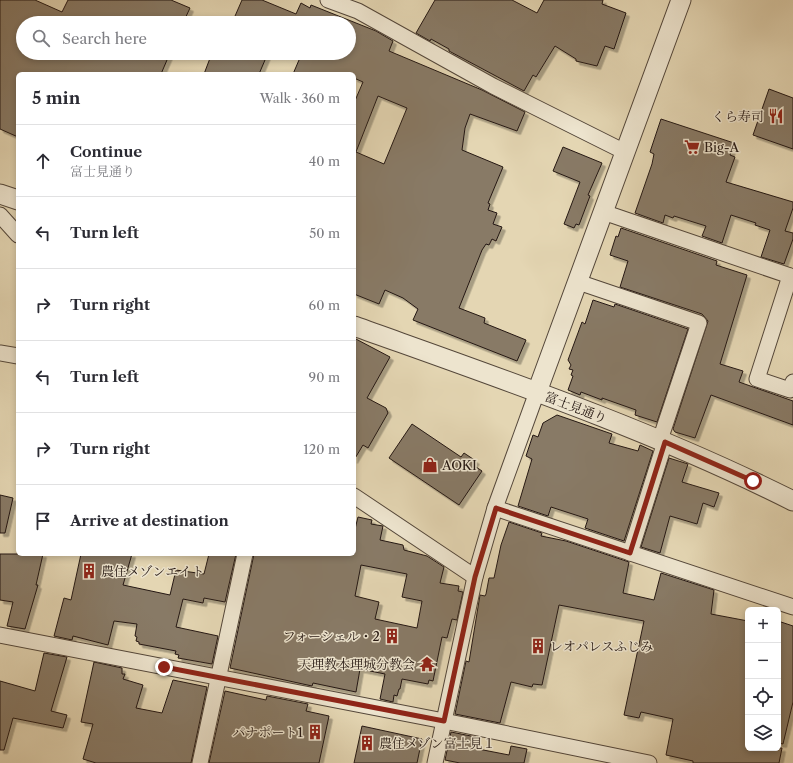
<!DOCTYPE html>
<html lang="en">
<head>
<meta charset="utf-8">
<style>
  body { margin:0; font-family:"Libre Caslon Text","Noto Serif JP",serif; background:#f2f2f3; color:#2b2b33 }
  .controls { position:absolute; right:12px; bottom:12px; display:grid; overflow:hidden; border-radius:6px; box-shadow:0 2px 6px #0003 }
  .controls button { width:36px; height:36px; display:grid; place-items:center; padding:0; border:0; border-bottom:1px solid #e1e1e2; background:#fff; color:#2b2b33; font:20px sans-serif }
  .stop { position:absolute; width:12px; height:12px; margin:-9px; border:3px solid #8f2418; border-radius:50%; background:#fff }
  .stop.end { background:#8f2418; border-color:#fff; box-shadow:0 1px 4px #0008 }
  .list { margin:0; padding:0; list-style:none }
  h2 { display:flex; justify-content:space-between; align-items:center; height:52px; margin:0; padding:0 16px; font-size:17px }
  h2 small { font-size:13px; font-weight:400; color:#7c7c81 }
  .list li { display:grid; grid-template-columns:26px 1fr auto; gap:12px; align-items:center; box-sizing:border-box; height:72px; padding:0 16px; border-top:1px solid #e1e1e2 }
  .list b { display:block; font-size:15px; white-space:nowrap }
  .list p { margin:0; font-size:13px; white-space:nowrap; color:#7c7c81 }
  .list em { font-size:13px; font-style:normal; color:#7c7c81 }
  .icon { flex:none; width:22px; height:22px; fill:none; stroke:currentColor; stroke-width:2; stroke-linecap:round; stroke-linejoin:round }
  .map { position:relative; flex:none; width:793px; height:763px; overflow:hidden }
  .search { position:absolute; background:#fff; box-shadow:0 2px 6px #0003; left:16px; top:16px; width:340px; height:44px; display:flex; align-items:center; gap:10px; box-sizing:border-box; padding:0 14px; border-radius:22px; color:#7c7c81; font-size:15px }
  .panel { position:absolute; background:#fff; box-shadow:0 2px 6px #0003; left:16px; top:72px; width:340px; height:484px; border-radius:6px }
  .map>svg:first-child { display:block }
  .building { fill:#887a66; stroke:#241712; fill-rule:evenodd; filter:url(#shadow) }
  .lines { fill:none; stroke-linecap:round; stroke-linejoin:round }
  .minor-casing { stroke:#54473a; stroke-width:17 }
  .tertiary-casing { stroke:#54473a; stroke-width:21 }
  .minor { stroke:#ede4ce; stroke-width:15 }
  .tertiary { stroke:#ede4ce; stroke-width:19 }
  .route { stroke:#8f2418; stroke-width:5 }
  .labels { text-anchor:middle; dominant-baseline:central; stroke-width:3; stroke-linejoin:round; paint-order:stroke }
  .poi-label { font-size:13px; fill:#241712; stroke:#ede4ce; text-anchor:start }
  .street-label { font-size:13px; fill:#241712; stroke:#ede4ce }
</style>
</head>
<body>
<div class="map">
<svg width="793" height="763" viewBox="0 0 793 763">
  <defs>
    <filter id="shadow"><feDropShadow dx="3.5" dy="3.5" stdDeviation="0" flood-color="#0004"/></filter>
  </defs>
  <rect width="100%" height="100%" fill="#e4d6b3"/>
  <filter id="stains"><feTurbulence type="fractalNoise" baseFrequency=".005" numOctaves="4"/><feColorMatrix values="0 0 0 0 .2 0 0 0 0 .09 0 0 0 0 .02 0 0 0 .5 -.17"/></filter>
  <radialGradient id="worn" r=".72"><stop offset=".6" stop-color="#630" stop-opacity="0"/><stop offset="1" stop-color="#630" stop-opacity=".3"/></radialGradient>
  <g class="building">
    <path d="M 0,0 L 35,0 L 62,12 L 68,0 L 171,0 L 190,8 L 183,23 L 23,23 L 23,53 L 170,53 L 161,74 L 18,74 L 18,137 L 0,129 Z"/>
    <path d="M 242,0 L 262,0 L 296,14 L 301,3 L 310,8 L 311,5 L 376,31 L 393,41 L 389,51 L 482,90 L 525,112 L 517,131 L 470,114 L 465,128 L 462,150 L 503,167 L 488,203 L 490,204 L 488,210 L 497,213 L 493,224 L 502,227 L 496,241 L 492,239 L 489,245 L 486,244 L 482,250 L 459,308 L 485,318 L 484,323 L 526,340 L 517,361 L 413,320 L 418,309 L 403,298 L 385,290 L 379,304 L 354,294 L 354,103 L 363,82 L 354,78 L 354,74 L 293,74 L 302,53 L 349,53 L 349,23 L 232,23 ZM 378,96 L 407,108 L 384,164 L 356,152 Z"/>
    <path d="M 435,0 L 512,0 L 537,13 L 544,0 L 603,0 L 602,4 L 626,13 L 614,49 L 605,46 L 597,66 L 576,61 L 576,59 L 555,46 L 536,77 L 533,75 L 524,91 L 449,51 L 449,49 L 431,39 L 430,41 L 416,33 Z"/>
    <path d="M 212,53 L 268,53 L 259,74 L 204,74 Z"/>
    <path d="M 769,89 L 793,98 L 793,149 L 753,135 Z"/>
    <path d="M 661,119 L 734,143 L 730,155 L 735,157 L 726,182 L 793,202 L 793,208 L 785,231 L 793,233 L 793,239 L 784,264 L 761,257 L 770,230 L 755,225 L 756,223 L 731,215 L 722,243 L 702,236 L 706,226 L 674,216 L 673,218 L 665,215 L 663,223 L 635,213 L 652,164 L 654,154 L 650,152 Z"/>
    <path d="M 563,147 L 602,163 L 588,195 L 590,196 L 579,225 L 576,224 L 574,228 L 564,224 L 580,182 L 553,171 Z"/>
    <path d="M 621,228 L 717,261 L 716,265 L 747,275 L 720,364 L 743,371 L 739,382 L 793,401 L 793,425 L 711,395 L 695,438 L 675,432 L 673,429 L 708,321 L 702,314 L 620,287 L 628,261 L 610,255 L 616,236 L 618,237 Z"/>
    <path d="M 593,300 L 614,307 L 615,304 L 688,329 L 657,422 L 635,415 L 636,410 L 602,398 L 602,400 L 581,392 L 580,395 L 568,390 L 573,376 L 571,375 L 573,370 L 569,369 L 571,365 L 568,360 L 582,322 L 585,324 Z"/>
    <path d="M 354,338 L 390,357 L 367,398 L 386,408 L 388,413 L 368,448 L 363,445 L 354,460 Z"/>
    <path d="M 557,415 L 612,434 L 609,443 L 638,451 L 640,445 L 653,451 L 624,541 L 585,528 L 588,519 L 551,507 L 548,516 L 518,506 L 532,459 L 526,456 L 533,435 L 538,437 L 543,423 Z"/>
    <path d="M 412,424 L 461,457 L 464,453 L 476,461 L 473,465 L 482,471 L 459,505 L 389,458 Z"/>
    <path d="M 669,458 L 688,464 L 682,482 L 719,493 L 714,507 L 703,503 L 697,524 L 670,516 L 660,553 L 641,547 Z"/>
    <path d="M 0,495 L 13,498 L 5,533 L 0,533 Z"/>
    <path d="M 358,517 L 372,520 L 371,524 L 383,526 L 380,540 L 403,545 L 404,550 L 427,556 L 444,567 L 440,583 L 459,586 L 458,591 L 463,592 L 457,620 L 452,619 L 447,638 L 442,637 L 433,681 L 429,680 L 428,684 L 402,679 L 400,689 L 399,689 L 397,696 L 394,695 L 393,702 L 380,699 L 385,674 L 360,669 L 356,692 L 313,683 L 312,686 L 230,668 L 254,554 L 354,554 L 354,533 ZM 361,565 L 407,574 L 402,597 L 422,601 L 417,628 L 375,619 L 379,602 L 355,596 Z"/>
    <path d="M 509,522 L 542,533 L 541,536 L 566,541 L 629,562 L 623,593 L 654,600 L 661,573 L 714,590 L 711,614 L 748,621 L 748,748 L 782,748 L 779,763 L 693,763 L 693,761 L 666,755 L 673,719 L 641,712 L 639,718 L 624,715 L 644,621 L 559,605 L 542,685 L 533,684 L 532,687 L 511,682 L 500,723 L 455,714 L 466,661 L 469,662 L 480,595 L 485,596 L 486,594 L 489,578 L 494,578 L 501,545 Z"/>
    <path d="M 0,554 L 43,554 L 36,585 L 38,585 L 25,629 L 7,626 L 13,602 L 0,600 Z"/>
    <path d="M 81,554 L 132,554 L 123,585 L 170,595 L 176,570 L 204,574 L 209,554 L 236,554 L 225,602 L 204,598 L 203,603 L 183,599 L 176,627 L 218,636 L 212,664 L 178,658 L 179,655 L 175,654 L 176,651 L 139,644 L 139,642 L 136,641 L 137,637 L 135,636 L 137,624 L 114,621 L 108,645 L 73,636 L 72,640 L 54,636 L 64,598 L 71,600 Z"/>
    <path d="M 778,621 L 793,626 L 793,702 L 783,744 L 778,743 Z"/>
    <path d="M 44,653 L 67,657 L 51,711 L 67,715 L 63,728 L 13,718 L 4,750 L 0,750 L 0,681 L 35,691 Z"/>
    <path d="M 94,662 L 122,668 L 122,674 L 125,674 L 123,679 L 143,685 L 136,708 L 162,713 L 173,680 L 207,687 L 191,763 L 96,763 L 83,759 L 93,724 L 81,722 Z"/>
    <path d="M 225,691 L 266,700 L 267,696 L 308,704 L 306,711 L 329,716 L 319,763 L 209,763 Z"/>
    <path d="M 362,726 L 422,739 L 417,763 L 354,763 Z"/>
    <path d="M 451,732 L 476,737 L 473,748 L 509,755 L 511,746 L 527,749 L 524,763 L 460,763 L 445,760 Z"/>
  </g>
  <g class="lines">
    <defs>
      <g id="minor">
        <path d="M 328,0 L 358,11 L 493,86 L 625,152"/>
        <path d="M 603,212 L 793,277"/>
        <path d="M 0,215 L 18,235"/>
        <path d="M 790,276 L 757,379 L 790,390 L 793,382"/>
        <path d="M 578,282 L 699,323 L 660,440"/>
        <path d="M 0,353 L 18,356"/>
        <path d="M 354,496 L 475,577"/>
        <path d="M 495,508 L 793,607"/>
        <path d="M 630,553 L 665,442"/>
        <path d="M 0,635 L 444,721 L 649,763"/>
        <path d="M 200,763 L 245,554"/>
        <path d="M 435,763 L 475,577 L 495,508 L 537,392"/>
      </g>
      <g id="tertiary">
        <path d="M 0,194 L 18,200"/>
        <path d="M 354,326 C 502,379 652,430 793,501"/>
        <path d="M 537,392 L 681,0"/>
      </g>
    </defs>
    <use href="#minor" class="minor-casing"/>
    <use href="#tertiary" class="tertiary-casing"/>
    <use href="#minor" class="minor"/>
    <use href="#tertiary" class="tertiary"/>
  </g>
  <g class="lines">
    <path class="route" d="M 164,667 L 444,721 L 475,577 L 496,508 L 630,553 L 665,442 L 753,481"/>
  </g>
  <defs>
    <symbol id="restaurant-bare" viewBox="-9 -9 18 18"><path d="M-5-6h1v4h1v-4h1v4h1v-4h1v5L-1.5 .5V6h-2V.5L-5-1ZM5-6V6H3V1.5H1.5Q1.5-4 5-6Z" fill="#8f2418" stroke="#ede4ce" stroke-width="2.5" paint-order="stroke"/></symbol>
    <symbol id="supermarket-bare" viewBox="-9 -9 18 18"><path d="M-6-5.5h2.5l.6 2H6L4.5 2H-2.5L-4.4-4H-6ZM-1.5 3.2a1.3 1.3 0 1 0 .1 0ZM3 3.2a1.3 1.3 0 1 0 .1 0Z" fill="#8f2418" stroke="#ede4ce" stroke-width="2.5" paint-order="stroke"/></symbol>
    <symbol id="shop-bare" viewBox="-9 -9 18 18"><path d="M-5-2.5h2.3a2.7 3.5 0 0 1 5.4 0H5L5.5 6h-11ZM-1.5-2.5h3a1.5 2.3 0 0 0-3 0Z" fill="#8f2418" stroke="#ede4ce" stroke-width="2.5" paint-order="stroke"/></symbol>
    <symbol id="building-bare" viewBox="-9 -9 18 18"><path d="M-4-6H4V6H1V3H-1V6H-4ZM-2.5-4.3h1.7v1.8h-1.7ZM.8-4.3h1.7v1.8H.8ZM-2.5-1h1.7V.8h-1.7ZM.8-1h1.7V.8H.8Z" fill="#8f2418" stroke="#ede4ce" stroke-width="2.5" paint-order="stroke"/></symbol>
    <symbol id="temple-bare" viewBox="-9 -9 18 18"><path d="M0-6L5-2H3V0L6.5 2.5H4V6H1.5V3h-3V6H-4V2.5H-6.5L-3 0V-2H-5Z" fill="#8f2418" stroke="#ede4ce" stroke-width="2.5" paint-order="stroke"/></symbol>
  </defs>
  <g fill-rule="evenodd">
    <use href="#restaurant-bare" x="765" y="105" width="22" height="22"/>
    <use href="#supermarket-bare" x="681" y="136" width="22" height="22"/>
    <use href="#shop-bare" x="419" y="454" width="22" height="22"/>
    <use href="#building-bare" x="78" y="560" width="22" height="22"/>
    <use href="#building-bare" x="381" y="625" width="22" height="22"/>
    <use href="#building-bare" x="527" y="635" width="22" height="22"/>
    <use href="#temple-bare" x="416" y="653" width="22" height="22"/>
    <use href="#building-bare" x="304" y="721" width="22" height="22"/>
    <use href="#building-bare" x="356" y="732" width="22" height="22"/>
  </g>
  <g class="labels">
    <g class="poi-label">
      <text x="764" y="116" text-anchor="end">くら寿司</text>
      <text x="704" y="147">Big-A</text>
      <text x="442" y="465">AOKI</text>
      <text x="101" y="571">農住メゾンエイト</text>
      <text x="380" y="636" text-anchor="end">フォーシェル・2</text>
      <text x="550" y="646">レオパレスふじみ</text>
      <text x="415" y="664" text-anchor="end">天理教本理城分教会</text>
      <text x="303" y="732" text-anchor="end">パナポート1</text>
      <text x="379" y="743">農住メゾン富士見１</text>
    </g>
    <g class="street-label">
      <text transform="translate(576 407) rotate(21)">富士見通り</text>
    </g>
  </g>
  <rect width="100%" height="100%" filter="url(#stains)"/>
  <rect width="100%" height="100%" fill="url(#worn)"/>
</svg>
<div class="controls">
<button>+</button>
<button>−</button>
<button><svg class="icon" aria-label="locate" viewBox="0 0 24 24"><circle cx="12" cy="12" r="6"/><path d="M12 2v4M12 18v4M2 12h4M18 12h4"/></svg></button>
<button><svg class="icon" aria-label="layers" viewBox="0 0 24 24"><path d="M12 4l9 5-9 5-9-5zM3 14l9 5 9-5"/></svg></button>
</div>
<div class="stop" style="left:753px;top:481px"></div>
<div class="stop end" style="left:164px;top:667px"></div>
<div class="search"><svg class="icon" aria-label="search" viewBox="0 0 24 24"><circle cx="10" cy="10" r="6"/><path d="M15 15l6 6"/></svg>Search here</div>
<section class="panel">
<h2>5 min<small>Walk · 360 m</small></h2>
<ul class="list">
<li><svg class="icon" aria-label="ahead" viewBox="0 0 24 24"><path d="M12 20V5M6 11l6-6 6 6"/></svg><div><b>Continue</b><p>富士見通り</p></div><em>40 m</em></li>
<li><svg class="icon" aria-label="left" viewBox="0 0 24 24"><path d="M17 20v-9H6M10 6l-5 5 5 5"/></svg><div><b>Turn left</b></div><em>50 m</em></li>
<li><svg class="icon" aria-label="right" viewBox="0 0 24 24"><path d="M7 20v-9h11M14 6l5 5-5 5"/></svg><div><b>Turn right</b></div><em>60 m</em></li>
<li><svg class="icon" aria-label="left" viewBox="0 0 24 24"><path d="M17 20v-9H6M10 6l-5 5 5 5"/></svg><div><b>Turn left</b></div><em>90 m</em></li>
<li><svg class="icon" aria-label="right" viewBox="0 0 24 24"><path d="M7 20v-9h11M14 6l5 5-5 5"/></svg><div><b>Turn right</b></div><em>120 m</em></li>
<li><svg class="icon" aria-label="arrive" viewBox="0 0 24 24"><path d="M6 21V4h12l-3 4 3 4H6"/></svg><div><b>Arrive at destination</b></div></li>
</ul>
</section>
</div>
</body>
</html>
